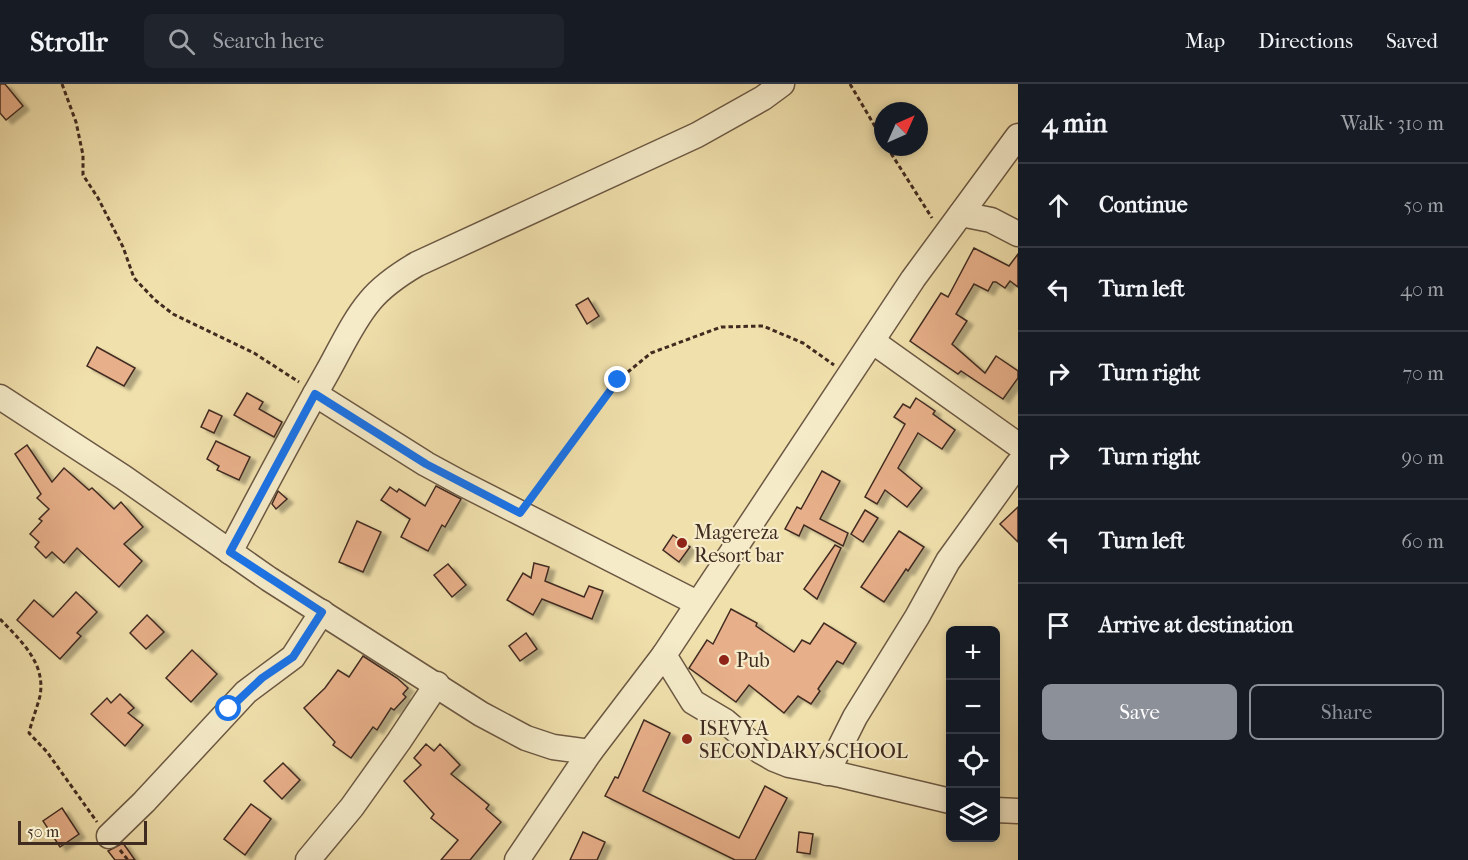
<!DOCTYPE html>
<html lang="en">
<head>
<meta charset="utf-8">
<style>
  body { margin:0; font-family:"IM FELL French Canon",serif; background:#20242c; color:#f1f3f6 }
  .controls { position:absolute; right:18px; bottom:18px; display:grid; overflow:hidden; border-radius:9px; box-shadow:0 3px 9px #0003 }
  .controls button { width:54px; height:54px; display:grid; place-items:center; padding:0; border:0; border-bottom:2px solid #363941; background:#171b24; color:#f1f3f6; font:30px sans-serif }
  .compass { position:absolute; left:874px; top:18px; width:54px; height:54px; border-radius:50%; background:#171b24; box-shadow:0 3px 9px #0003; rotate:45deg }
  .scale { position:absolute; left:18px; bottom:15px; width:129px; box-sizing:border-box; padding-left:6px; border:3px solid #402b20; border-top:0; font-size:16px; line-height:21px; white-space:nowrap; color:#402b20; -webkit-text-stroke:4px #f5ebc9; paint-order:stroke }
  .stop { position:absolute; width:18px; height:18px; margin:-14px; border:4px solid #1a73e8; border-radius:50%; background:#fff }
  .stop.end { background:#1a73e8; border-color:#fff; box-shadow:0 2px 6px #0008 }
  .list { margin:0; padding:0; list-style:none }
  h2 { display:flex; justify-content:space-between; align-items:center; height:78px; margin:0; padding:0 24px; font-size:26px }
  h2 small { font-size:20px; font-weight:400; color:#9ea1a6 }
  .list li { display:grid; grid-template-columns:39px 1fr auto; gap:18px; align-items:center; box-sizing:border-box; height:84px; padding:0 24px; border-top:2px solid #363941 }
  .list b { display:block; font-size:22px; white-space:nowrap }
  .list em { font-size:20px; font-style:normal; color:#9ea1a6 }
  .actions { display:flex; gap:12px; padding:18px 24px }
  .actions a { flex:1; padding:14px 0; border:2px solid #8c9099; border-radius:9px; text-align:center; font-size:21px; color:#8c9099 }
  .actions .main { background:#8c9099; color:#fff }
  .icon { flex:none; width:33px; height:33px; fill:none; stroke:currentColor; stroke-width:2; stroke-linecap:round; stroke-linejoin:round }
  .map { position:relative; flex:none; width:1018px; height:776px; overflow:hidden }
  header { display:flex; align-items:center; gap:36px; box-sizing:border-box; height:84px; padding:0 30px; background:#171b24; border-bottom:2px solid #363941 }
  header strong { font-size:28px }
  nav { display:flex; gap:33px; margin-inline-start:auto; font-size:21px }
  .search { width:420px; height:54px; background:#20242c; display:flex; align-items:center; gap:15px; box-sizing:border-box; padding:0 21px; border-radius:9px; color:#9ea1a6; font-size:22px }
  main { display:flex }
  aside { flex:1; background:#171b24 }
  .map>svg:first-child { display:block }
  .building { fill:#e8b08a; stroke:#402b20; stroke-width:1.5; filter:url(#shadow) }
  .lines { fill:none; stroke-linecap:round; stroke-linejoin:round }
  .minor-casing { stroke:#6c5843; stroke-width:27 }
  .path { stroke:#402b20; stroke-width:3; stroke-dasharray:4.5 3; stroke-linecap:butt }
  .minor { stroke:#f5ebc9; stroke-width:24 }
  .route { stroke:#1a73e8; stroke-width:8 }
  .poi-dot { fill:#8f2418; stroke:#f5ebc9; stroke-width:2 }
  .labels { text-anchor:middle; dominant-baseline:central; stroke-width:4.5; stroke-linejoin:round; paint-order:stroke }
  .poi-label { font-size:20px; fill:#402b20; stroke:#f5ebc9; text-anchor:start }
</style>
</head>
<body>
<header>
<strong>Strollr</strong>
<div class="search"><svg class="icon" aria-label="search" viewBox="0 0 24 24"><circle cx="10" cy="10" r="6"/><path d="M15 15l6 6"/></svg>Search here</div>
<nav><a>Map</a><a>Directions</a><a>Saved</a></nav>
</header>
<main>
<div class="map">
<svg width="1018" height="776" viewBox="0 0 1018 776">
  <defs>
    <filter id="shadow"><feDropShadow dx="6" dy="4" stdDeviation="1.5" flood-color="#0004"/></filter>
  </defs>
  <rect width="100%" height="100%" fill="#f0e0ac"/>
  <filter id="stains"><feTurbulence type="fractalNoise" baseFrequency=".00333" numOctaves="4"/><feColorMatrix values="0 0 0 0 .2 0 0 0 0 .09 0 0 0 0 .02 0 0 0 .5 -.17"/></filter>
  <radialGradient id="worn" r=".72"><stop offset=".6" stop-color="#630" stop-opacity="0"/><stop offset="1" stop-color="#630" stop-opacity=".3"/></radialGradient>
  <g class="building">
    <path d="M 0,0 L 5,0 L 23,22 L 6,36 L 0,29 Z"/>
    <path d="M 974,164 L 1009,182 L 1018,170 L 1018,203 L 1010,197 L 1005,204 L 996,198 L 993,198 L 988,207 L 974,200 L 956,230 L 967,237 L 952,260 L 985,289 L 996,272 L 1018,287 L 1018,294 L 1003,315 L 961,287 L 958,290 L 910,257 L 941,209 L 948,213 Z"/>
    <path d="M 588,214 L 599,232 L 587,240 L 576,221 Z"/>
    <path d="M 97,263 L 135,284 L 124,302 L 87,282 Z"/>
    <path d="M 247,309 L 263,318 L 259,325 L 282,338 L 274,353 L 234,331 Z"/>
    <path d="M 916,314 L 935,327 L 933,330 L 955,346 L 942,365 L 918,349 L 898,384 L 922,404 L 907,423 L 885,406 L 877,420 L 865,413 L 905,340 L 894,333 L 903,320 L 910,324 Z"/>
    <path d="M 209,326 L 222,332 L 214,349 L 201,343 Z"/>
    <path d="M 216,357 L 250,373 L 239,396 L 217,386 L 219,382 L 207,375 Z"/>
    <path d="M 27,361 L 52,398 L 64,384 L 89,406 L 92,404 L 114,425 L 121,418 L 143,443 L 124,460 L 142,477 L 119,503 L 77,464 L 64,479 L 52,468 L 46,474 L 35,463 L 39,458 L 30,450 L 42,437 L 39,435 L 49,425 L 37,414 L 41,410 L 15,370 Z"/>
    <path d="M 822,387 L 840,397 L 820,435 L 848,449 L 843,462 L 804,441 L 799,452 L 785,445 L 797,423 L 801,425 Z"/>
    <path d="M 436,402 L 461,415 L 445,443 L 442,441 L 428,467 L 401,453 L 410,435 L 381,416 L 390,403 L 397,408 L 399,405 L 425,422 Z"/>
    <path d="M 278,407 L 287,415 L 276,425 L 272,420 Z"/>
    <path d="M 1018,423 L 1018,458 L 1000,440 Z"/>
    <path d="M 865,426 L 878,434 L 863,458 L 851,450 Z"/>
    <path d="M 357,437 L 381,448 L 363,488 L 339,478 Z"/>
    <path d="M 899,447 L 924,463 L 908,487 L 906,485 L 884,518 L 861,503 Z"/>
    <path d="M 673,451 L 690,463 L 679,478 L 663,466 Z"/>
    <path d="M 835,461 L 841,464 L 817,515 L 804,505 Z"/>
    <path d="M 534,479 L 549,483 L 545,497 L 584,513 L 589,502 L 603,507 L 592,535 L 542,515 L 533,531 L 507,516 L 523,489 L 531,494 Z"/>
    <path d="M 448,480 L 466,501 L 452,513 L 434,491 Z"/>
    <path d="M 76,508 L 97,528 L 77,549 L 81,552 L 60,575 L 17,536 L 34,516 L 53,533 Z"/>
    <path d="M 731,525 L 757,539 L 756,542 L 794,568 L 802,556 L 810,560 L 824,539 L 856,559 L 843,580 L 837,577 L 818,605 L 820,607 L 811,620 L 798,612 L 784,629 L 749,601 L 736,618 L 689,584 L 707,556 L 713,560 Z"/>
    <path d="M 147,531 L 164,548 L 146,565 L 130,549 Z"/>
    <path d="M 526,549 L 537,565 L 520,577 L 509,562 Z"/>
    <path d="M 192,566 L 217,590 L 191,618 L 166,594 Z"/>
    <path d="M 363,572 L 397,594 L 408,604 L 403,610 L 406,613 L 394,626 L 391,624 L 377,646 L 373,643 L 351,674 L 333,661 L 335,658 L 304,624 L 325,604 L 338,586 L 349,593 Z"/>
    <path d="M 120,610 L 134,624 L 128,629 L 143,641 L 125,662 L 91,630 L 107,614 L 111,619 Z"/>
    <path d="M 644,636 L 670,649 L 643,707 L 739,754 L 765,702 L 787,714 L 755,776 L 735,776 L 605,712 L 615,693 L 618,694 Z"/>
    <path d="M 426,660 L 434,667 L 440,660 L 460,681 L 451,690 L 489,721 L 486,725 L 501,738 L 470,776 L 441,776 L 458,756 L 431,734 L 434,730 L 404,697 L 421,681 L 414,674 Z"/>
    <path d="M 283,679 L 300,696 L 282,715 L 264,697 Z"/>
    <path d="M 251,720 L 271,735 L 245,771 L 224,755 Z"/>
    <path d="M 62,724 L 79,750 L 60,763 L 43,737 Z"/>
    <path d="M 583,748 L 605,758 L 597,776 L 570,776 Z"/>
    <path d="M 799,748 L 813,750 L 810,770 L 797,768 Z"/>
    <path d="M 123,759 L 135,776 L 115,776 L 108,767 Z"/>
  </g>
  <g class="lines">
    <defs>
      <g id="minor">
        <path d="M 961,130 L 991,136 L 1018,150"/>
        <path d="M 872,257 L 1018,361"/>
        <path d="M 315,310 L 426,380 L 461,399 L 697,519"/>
        <path d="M 0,313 L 123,393 L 269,495 L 481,630 L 526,654 L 553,663 L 590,668"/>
        <path d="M 230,468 C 262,407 294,347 328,287 C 341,264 353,237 370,217 C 383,201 400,190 417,180 L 697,51 L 763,14 L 782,0"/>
        <path d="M 664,571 L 693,618 L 725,637 L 760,667 L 774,675 L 789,681 L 841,691 L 950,717"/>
        <path d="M 827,689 L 855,633 L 917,533 L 948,477 L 1018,380"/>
        <path d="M 996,726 L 1018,727"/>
        <path d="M 109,752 L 144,718 L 246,608 L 293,573 L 322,528"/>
        <path d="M 308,776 L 352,723 L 399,657 L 437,600"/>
        <path d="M 517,776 L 590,668 L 664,571 L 913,195 L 1018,52"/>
      </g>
    </defs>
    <use href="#minor" class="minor-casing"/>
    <g class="path">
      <path d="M 62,0 L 76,38 L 83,71 L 83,91 L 98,114 L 123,163 L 134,194 L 155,216 L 173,230 L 254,269 L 299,298"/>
      <path d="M 850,0 L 883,56"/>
      <path d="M 887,63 L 932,134"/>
      <path d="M 532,413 L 618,296 L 651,269 L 721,243 L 763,242 L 803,259 L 834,281"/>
      <path d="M 0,535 C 21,557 46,579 40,612 C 37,624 32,636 29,649 L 47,668 L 97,738"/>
      <path d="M 120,766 L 128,776"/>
    </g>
    <use href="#minor" class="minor"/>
  </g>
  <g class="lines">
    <path class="route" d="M 229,625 L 262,594 L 293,573 L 322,528 L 230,468 L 315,310 L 426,380 L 520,429 L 618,296"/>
  </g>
  <g class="poi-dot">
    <circle cx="682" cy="459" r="6"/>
    <circle cx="724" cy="576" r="6"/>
    <circle cx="687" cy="655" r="6"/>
  </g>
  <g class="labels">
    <g class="poi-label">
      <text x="694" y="448">Magereza<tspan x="694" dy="23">Resort bar</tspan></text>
      <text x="736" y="576">Pub</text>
      <text x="699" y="644">ISEVYA<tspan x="699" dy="23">SECONDARY SCHOOL</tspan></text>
    </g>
  </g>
  <rect width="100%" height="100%" filter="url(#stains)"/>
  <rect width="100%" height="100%" fill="url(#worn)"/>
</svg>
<div class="controls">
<button>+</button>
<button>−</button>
<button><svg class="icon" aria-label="locate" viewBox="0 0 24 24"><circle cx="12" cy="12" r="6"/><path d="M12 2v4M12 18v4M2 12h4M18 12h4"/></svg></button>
<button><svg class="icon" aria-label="layers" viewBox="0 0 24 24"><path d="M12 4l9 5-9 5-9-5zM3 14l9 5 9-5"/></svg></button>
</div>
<svg class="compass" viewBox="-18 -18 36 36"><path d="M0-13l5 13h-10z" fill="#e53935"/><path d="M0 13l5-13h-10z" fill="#9ea1a6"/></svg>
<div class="scale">50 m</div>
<div class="stop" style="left:229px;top:625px"></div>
<div class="stop end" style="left:618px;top:296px"></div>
</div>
<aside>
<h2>4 min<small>Walk · 310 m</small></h2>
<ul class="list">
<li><svg class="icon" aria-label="ahead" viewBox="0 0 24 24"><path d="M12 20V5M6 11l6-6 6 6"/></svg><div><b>Continue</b></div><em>50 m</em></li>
<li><svg class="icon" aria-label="left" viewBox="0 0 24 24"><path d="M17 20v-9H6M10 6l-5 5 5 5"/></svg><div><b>Turn left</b></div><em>40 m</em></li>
<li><svg class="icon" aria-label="right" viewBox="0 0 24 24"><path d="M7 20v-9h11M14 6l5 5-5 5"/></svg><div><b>Turn right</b></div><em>70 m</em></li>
<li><svg class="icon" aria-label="right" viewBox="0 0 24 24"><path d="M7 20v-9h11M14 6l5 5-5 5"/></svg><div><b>Turn right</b></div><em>90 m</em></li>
<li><svg class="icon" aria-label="left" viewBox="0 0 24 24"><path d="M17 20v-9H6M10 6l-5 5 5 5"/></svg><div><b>Turn left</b></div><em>60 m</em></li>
<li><svg class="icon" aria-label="arrive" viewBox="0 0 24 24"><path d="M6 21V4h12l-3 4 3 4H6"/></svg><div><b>Arrive at destination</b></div></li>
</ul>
<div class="actions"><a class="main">Save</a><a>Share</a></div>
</aside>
</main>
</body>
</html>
